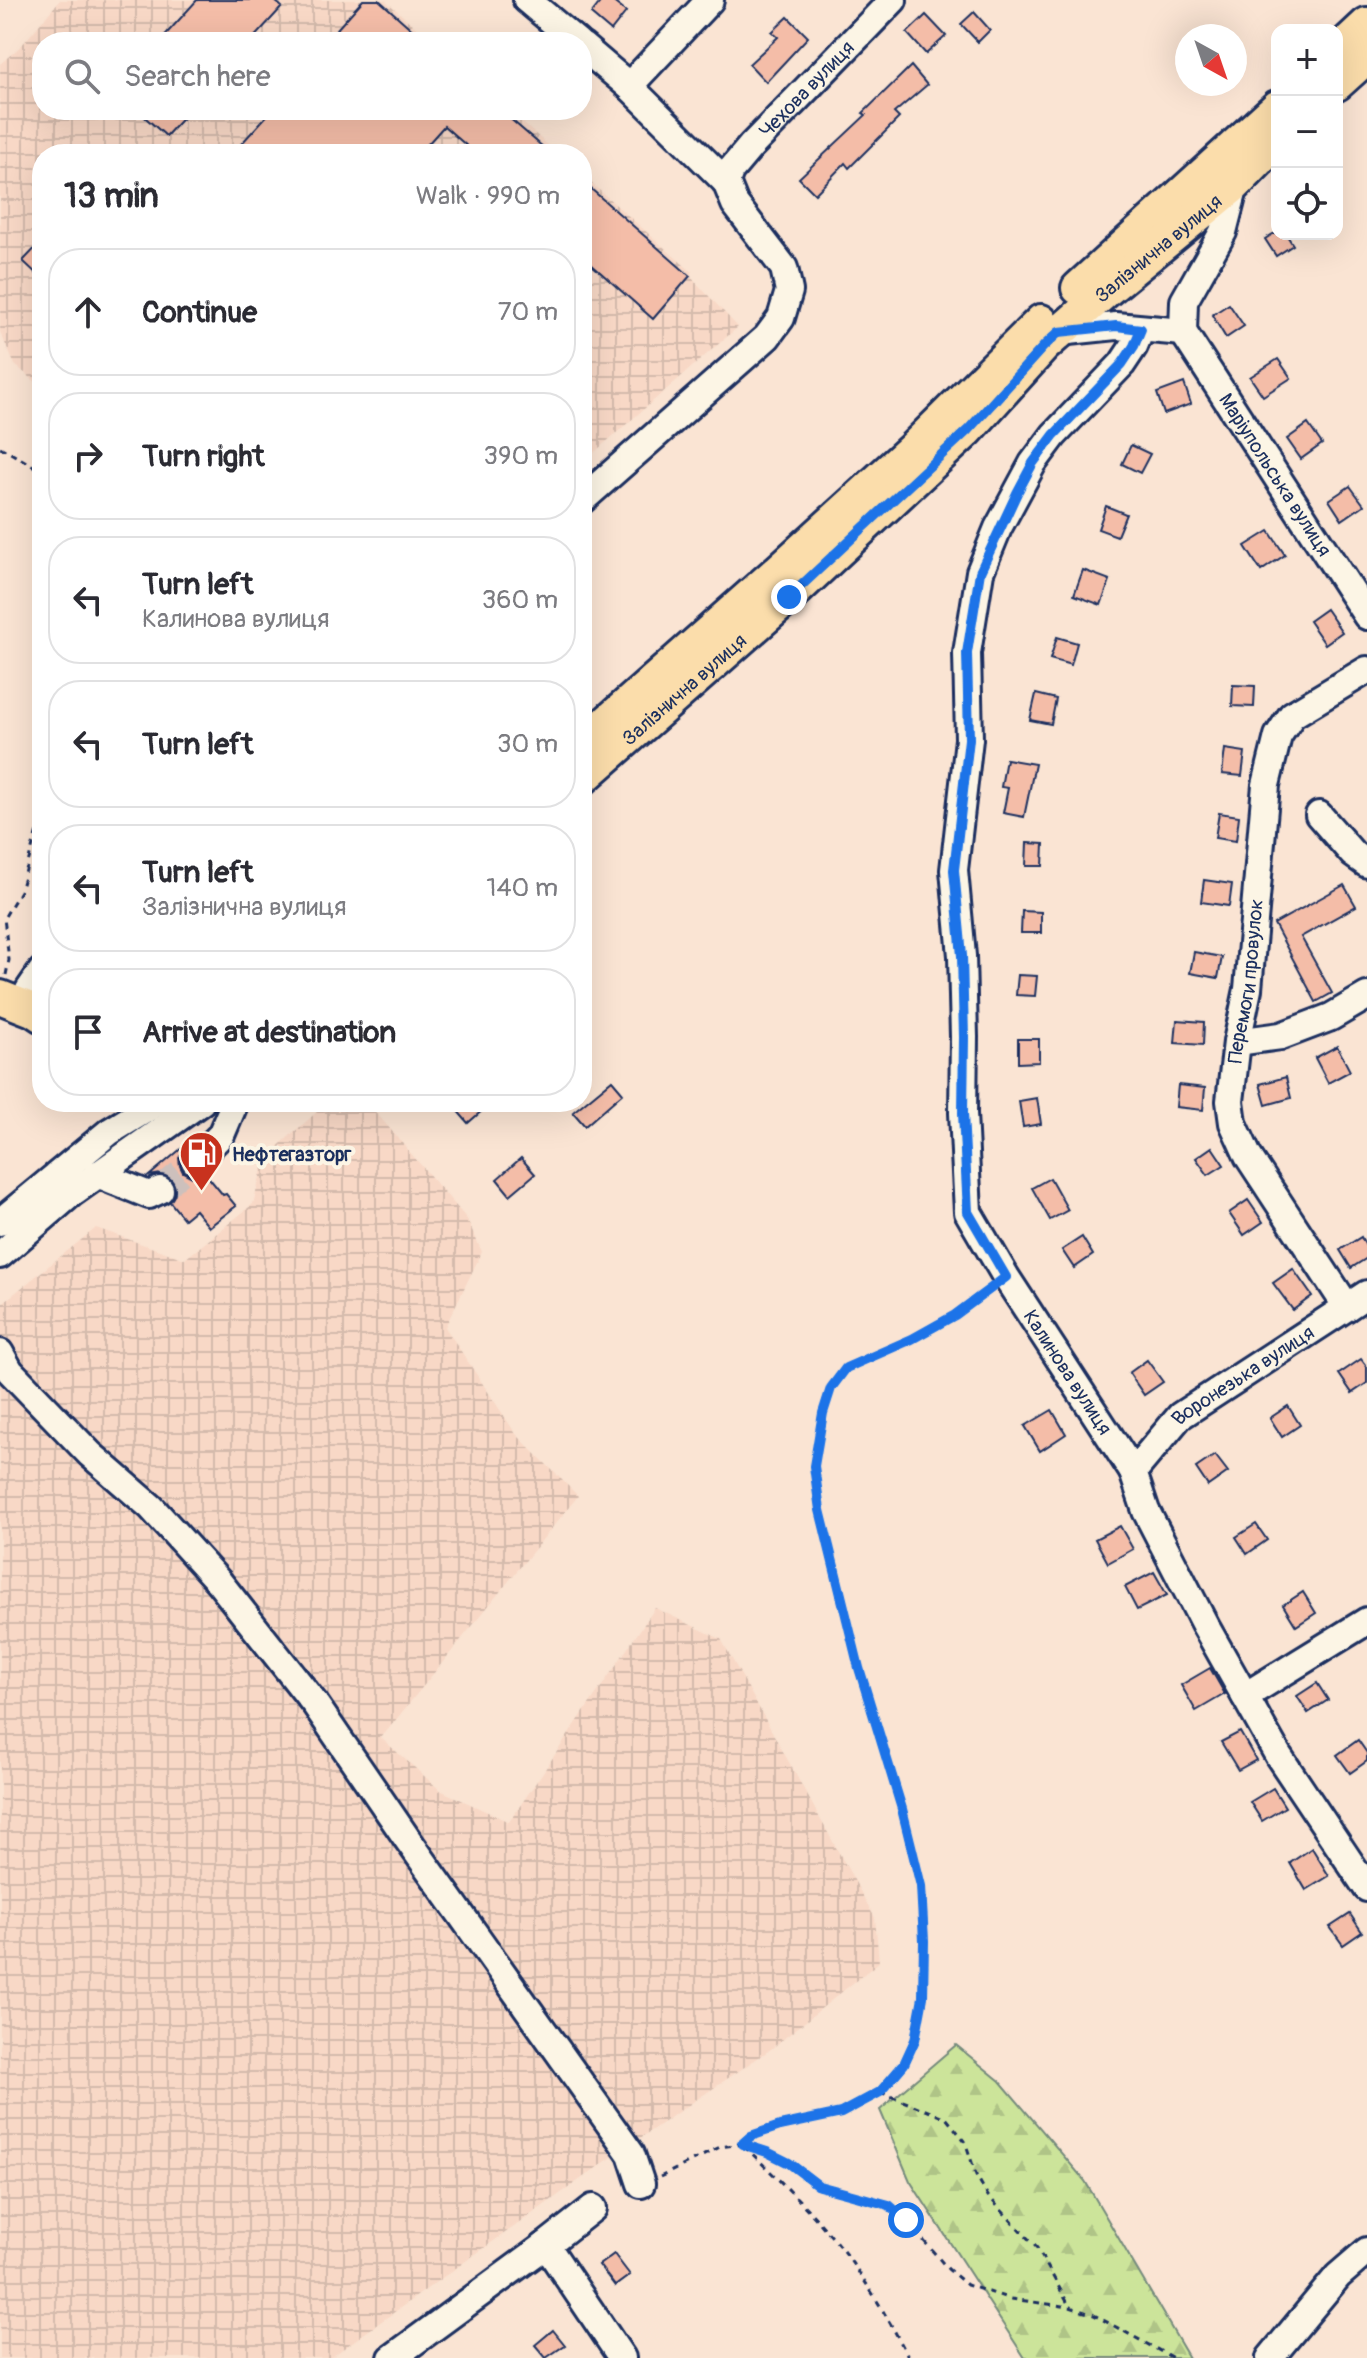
<!DOCTYPE html>
<html lang="en">
<head>
<meta charset="utf-8">
<style>
  body { margin:0; font-family:Pangolin,sans-serif; background:#f7f7f7; color:#2b2b33 }
  .controls { position:absolute; right:24px; top:24px; display:grid; overflow:hidden; border-radius:16px; box-shadow:0 8px 32px #0002 }
  .controls button { width:72px; height:72px; display:grid; place-items:center; padding:0; border:0; border-bottom:2px solid #e1e1e2; background:#fff; color:#2b2b33; font:40px sans-serif }
  .compass { position:absolute; left:1175px; top:24px; width:72px; height:72px; border-radius:50%; background:#fff; box-shadow:0 8px 32px #0002; rotate:140deg }
  .stop { position:absolute; width:24px; height:24px; margin:-18px; border:6px solid #1a73e8; border-radius:50%; background:#fff }
  .stop.end { background:#1a73e8; border-color:#fff; box-shadow:0 2px 8px #0008 }
  .list { margin:0; padding:0; list-style:none }
  h2 { display:flex; justify-content:space-between; align-items:center; height:104px; margin:0; padding:0 32px; font-size:34px }
  h2 small { font-size:26px; font-weight:400; color:#7c7c81 }
  .list li { display:grid; grid-template-columns:52px 1fr auto; gap:24px; align-items:center; box-sizing:border-box; height:128px; margin:0 16px 16px; padding:0 16px; border:2px solid #e1e1e2; border-radius:32px }
  .list b { display:block; font-size:30px; white-space:nowrap }
  .list p { margin:0; font-size:26px; white-space:nowrap; color:#7c7c81 }
  .list em { font-size:26px; font-style:normal; color:#7c7c81 }
  .icon { flex:none; width:44px; height:44px; fill:none; stroke:currentColor; stroke-width:2; stroke-linecap:round; stroke-linejoin:round }
  .map { position:relative; flex:none; width:1367px; height:2358px; overflow:hidden }
  .search { position:absolute; background:#fff; box-shadow:0 8px 32px #0002; left:32px; top:32px; width:560px; height:88px; display:flex; align-items:center; gap:20px; box-sizing:border-box; padding:0 28px; border-radius:32px; color:#7c7c81; font-size:30px }
  .panel { position:absolute; background:#fff; box-shadow:0 8px 32px #0002; left:32px; top:144px; width:560px; height:968px; border-radius:32px }
  .map>svg:first-child { display:block }
  .industrial { fill:url(#industrial-grid) }
  .forest { fill:url(#forest-firs); stroke:#748a7c; stroke-width:2 }
  .building { fill:#f4bda8; stroke:#1b2f5e; stroke-width:2 }
  .lines { fill:none; stroke-linecap:round; stroke-linejoin:round }
  .minor-tunnel { stroke:#cdc0bc; stroke-width:26; stroke-dasharray:26 13; stroke-linecap:butt }
  .minor-casing { stroke:#1b2f5e; stroke-width:32 }
  .major-casing { stroke:#1b2f5e; stroke-width:38 }
  .path { stroke:#1b2f5e; stroke-width:3; stroke-dasharray:6 6; stroke-linecap:butt }
  .minor { stroke:#fcf5e5; stroke-width:26 }
  .major { stroke:#fbddab; stroke-width:32 }
  .route { stroke:#1a73e8; stroke-width:10 }
  .labels { text-anchor:middle; dominant-baseline:central; stroke-width:8; stroke-linejoin:round; paint-order:stroke }
  .street-label { font-size:20px; fill:#1b2f5e; stroke:#fcf5e5 }
  .poi-label { font-size:20px; font-weight:bold; fill:#1b2f5e; stroke:#fcf5e5; text-anchor:start }
</style>
</head>
<body>
<div class="map">
<svg width="1367" height="2358" viewBox="0 0 1367 2358">
  <defs>
    <pattern id="industrial-grid" width="8" height="8" patternUnits="userSpaceOnUse" patternTransform="scale(2)"><rect width="8" height="8" fill="#f8d8c6"/><path d="M0 4h8M4 0v8" fill="none" stroke="#d4baac"/></pattern>
    <pattern id="forest-firs" width="22" height="20" patternUnits="userSpaceOnUse" patternTransform="scale(2)"><rect width="22" height="20" fill="#cce49a"/><path d="M5 1l3.5 6h-7zM16 11l3.5 6h-7z" fill="#afc487"/></pattern>
  </defs>
  <rect width="100%" height="100%" fill="#fae4d3"/>
  <filter id="ink" filterUnits="userSpaceOnUse"><feTurbulence type="fractalNoise" baseFrequency=".0125" numOctaves="2"/><feDisplacementMap in="SourceGraphic" scale="16" xChannelSelector="R" yChannelSelector="G"/><feConvolveMatrix kernelMatrix="1 2 1 2 8 2 1 2 1" color-interpolation-filters="sRGB"/></filter>
  <g filter="url(#ink)">
    <g class="industrial">
      <path d="M 60,0 L 385,0 L 432,42 L 42,42 L 42,110 L 508,110 L 558,154 L 42,154 L 42,387 L 15,365 L 0,332 L 0,64 L 22,45 Z"/>
      <path d="M 582,175 L 692,272 L 690,276 L 738,327 L 582,463 Z"/>
      <path d="M 328,1102 L 367,1102 L 467,1219 L 482,1252 L 445,1327 L 516,1434 L 578,1496 L 381,1738 L 440,1790 L 509,1822 L 655,1608 L 721,1639 L 875,1918 L 879,1962 L 771,2049 L 599,2166 L 330,2358 L 0,2358 L 0,1305 L 96,1228 L 185,1259 L 253,1204 L 265,1158 Z"/>
    </g>
    <path class="forest" d="M 956,2045 L 1000,2081 L 1085,2181 L 1189,2358 L 1025,2358 L 910,2181 L 880,2110 Z"/>
    <g class="building">
      <path d="M 197,0 L 274,0 L 282,7 L 250,42 L 159,42 Z"/>
      <path d="M 363,0 L 379,0 L 426,42 L 351,42 L 337,29 Z"/>
      <path d="M 602,0 L 611,0 L 626,12 L 611,31 L 591,14 Z"/>
      <path d="M 974,12 L 990,30 L 978,42 L 961,24 Z"/>
      <path d="M 926,15 L 946,36 L 926,54 L 907,33 Z"/>
      <path d="M 788,17 L 808,37 L 766,82 L 749,64 L 778,37 L 772,32 Z"/>
      <path d="M 911,66 L 927,85 L 894,113 L 899,118 L 849,168 L 845,163 L 815,194 L 799,178 L 866,115 L 863,113 Z"/>
      <path d="M 137,110 L 190,110 L 166,136 Z"/>
      <path d="M 272,110 L 500,110 L 551,154 L 476,154 L 444,126 L 419,154 L 232,154 Z"/>
      <path d="M 582,181 L 690,276 L 653,319 L 582,256 Z"/>
      <path d="M 1273,234 L 1286,234 L 1293,245 L 1276,256 L 1265,239 Z"/>
      <path d="M 42,241 L 42,279 L 23,261 Z"/>
      <path d="M 1229,304 L 1244,326 L 1226,338 L 1212,315 Z"/>
      <path d="M 1278,359 L 1291,378 L 1263,396 L 1250,377 Z"/>
      <path d="M 1184,383 L 1191,404 L 1164,414 L 1157,393 Z"/>
      <path d="M 1308,424 L 1322,444 L 1301,459 L 1287,439 Z"/>
      <path d="M 1131,445 L 1150,454 L 1140,473 L 1122,464 Z"/>
      <path d="M 1350,486 L 1364,505 L 1342,520 L 1329,500 Z"/>
      <path d="M 1106,506 L 1126,514 L 1117,536 L 1098,529 Z"/>
      <path d="M 1269,531 L 1285,555 L 1261,571 L 1245,546 Z"/>
      <path d="M 1083,570 L 1110,580 L 1101,605 L 1074,595 Z"/>
      <path d="M 1326,609 L 1342,632 L 1325,644 L 1309,621 Z"/>
      <path d="M 1057,637 L 1077,643 L 1071,665 L 1050,659 Z"/>
      <path d="M 1233,685 L 1255,686 L 1254,707 L 1232,706 Z"/>
      <path d="M 1036,694 L 1056,699 L 1051,724 L 1030,720 Z"/>
      <path d="M 1225,749 L 1245,752 L 1242,776 L 1222,774 Z"/>
      <path d="M 1006,759 L 1035,764 L 1024,817 L 1003,813 L 1008,788 L 1001,787 Z"/>
      <path d="M 1219,813 L 1239,816 L 1236,841 L 1215,838 Z"/>
      <path d="M 1027,843 L 1044,844 L 1043,866 L 1026,866 Z"/>
      <path d="M 1204,880 L 1232,884 L 1229,906 L 1201,902 Z"/>
      <path d="M 1344,885 L 1356,906 L 1301,937 L 1332,993 L 1316,1002 L 1274,924 Z"/>
      <path d="M 1022,911 L 1041,912 L 1041,933 L 1021,933 Z"/>
      <path d="M 1194,952 L 1222,957 L 1218,978 L 1190,973 Z"/>
      <path d="M 1018,975 L 1037,976 L 1035,996 L 1016,995 Z"/>
      <path d="M 1177,1020 L 1204,1022 L 1203,1045 L 1175,1043 Z"/>
      <path d="M 1018,1039 L 1039,1039 L 1039,1062 L 1018,1063 Z"/>
      <path d="M 1337,1046 L 1350,1071 L 1328,1083 L 1315,1058 Z"/>
      <path d="M 1286,1077 L 1291,1098 L 1266,1105 L 1260,1084 Z"/>
      <path d="M 612,1080 L 623,1093 L 585,1126 L 573,1112 Z"/>
      <path d="M 1178,1085 L 1205,1088 L 1203,1110 L 1176,1107 Z"/>
      <path d="M 1037,1098 L 1041,1124 L 1023,1127 L 1019,1101 Z"/>
      <path d="M 450,1102 L 492,1102 L 468,1123 Z"/>
      <path d="M 183,1147 L 185,1149 L 179,1158 L 180,1166 L 183,1172 L 192,1177 L 205,1173 L 223,1195 L 226,1194 L 236,1206 L 209,1227 L 195,1210 L 184,1219 L 170,1202 L 176,1191 L 175,1184 L 170,1178 L 161,1174 L 149,1176 Z"/>
      <path d="M 1212,1147 L 1224,1165 L 1208,1175 L 1196,1158 Z"/>
      <path d="M 521,1158 L 535,1174 L 510,1195 L 497,1179 Z"/>
      <path d="M 1050,1178 L 1068,1210 L 1050,1220 L 1032,1188 Z"/>
      <path d="M 1248,1200 L 1263,1222 L 1244,1235 L 1229,1213 Z"/>
      <path d="M 1082,1237 L 1093,1255 L 1074,1268 L 1062,1250 Z"/>
      <path d="M 1361,1237 L 1367,1248 L 1367,1258 L 1351,1268 L 1340,1250 Z"/>
      <path d="M 1293,1269 L 1312,1296 L 1293,1310 L 1273,1283 Z"/>
      <path d="M 1361,1359 L 1367,1367 L 1367,1383 L 1352,1393 L 1339,1374 Z"/>
      <path d="M 1147,1360 L 1163,1382 L 1144,1395 L 1129,1373 Z"/>
      <path d="M 1288,1406 L 1300,1425 L 1282,1437 L 1270,1418 Z"/>
      <path d="M 1052,1410 L 1066,1434 L 1040,1451 L 1025,1426 Z"/>
      <path d="M 1215,1455 L 1228,1472 L 1208,1486 L 1196,1468 Z"/>
      <path d="M 1256,1524 L 1267,1540 L 1247,1554 L 1236,1537 Z"/>
      <path d="M 1120,1526 L 1133,1549 L 1108,1563 L 1095,1539 Z"/>
      <path d="M 1154,1572 L 1167,1595 L 1137,1610 L 1125,1587 Z"/>
      <path d="M 1303,1592 L 1316,1613 L 1296,1626 L 1283,1605 Z"/>
      <path d="M 1210,1668 L 1225,1694 L 1196,1711 L 1181,1685 Z"/>
      <path d="M 1317,1683 L 1328,1700 L 1308,1713 L 1297,1696 Z"/>
      <path d="M 1240,1732 L 1256,1760 L 1238,1770 L 1221,1742 Z"/>
      <path d="M 1358,1740 L 1367,1753 L 1367,1761 L 1350,1773 L 1337,1755 Z"/>
      <path d="M 1273,1788 L 1285,1807 L 1262,1821 L 1250,1802 Z"/>
      <path d="M 1312,1848 L 1329,1876 L 1306,1890 L 1290,1863 Z"/>
      <path d="M 1350,1914 L 1362,1932 L 1343,1945 L 1330,1927 Z"/>
      <path d="M 614,2254 L 630,2275 L 615,2286 L 599,2265 Z"/>
      <path d="M 553,2330 L 565,2345 L 546,2358 L 535,2345 Z"/>
    </g>
    <g class="lines">
      <path class="minor-tunnel" d="M 160,1190 L 195,1161"/>
      <defs>
        <g id="minor">
          <path d="M 527,0 L 577,42"/>
          <path d="M 582,46 L 629,86 L 726,182 L 735,204 L 784,268 L 789,291 L 781,318 L 767,337 L 582,500"/>
          <path d="M 629,86 L 710,0"/>
          <path id="s1" d="M 726,182 L 730,171 L 751,146 L 893,0"/>
          <path id="s2" d="M 1141,329 L 1134,346 L 1122,364 L 1054,435 L 1033,463 L 998,528 L 980,572 L 967,653 L 969,739 L 954,870 L 962,956 L 964,1037 L 963,1113 L 968,1212 L 1006,1277 L 1133,1472 L 1146,1511 L 1206,1627 L 1278,1755 L 1367,1888"/>
          <path d="M 1059,332 L 1116,326 L 1183,332"/>
          <path id="s3" d="M 1183,332 L 1367,616"/>
          <path d="M 1183,332 L 1184,301 L 1223,232 L 1235,185"/>
          <path d="M 1319,815 L 1353,854 L 1367,864"/>
          <path d="M 33,1010 L 29,990 L 42,971"/>
          <path d="M 1237,1042 L 1281,1036 L 1331,1017 L 1367,996"/>
          <path d="M 195,1161 L 221,1135 L 235,1102"/>
          <path d="M 97,1174 L 149,1195 L 160,1190"/>
          <path d="M 0,1222 L 109,1132 L 158,1102"/>
          <path d="M 0,1255 L 72,1193 L 201,1102"/>
          <path id="s4" d="M 1347,1307 L 1248,1156 L 1233,1123 L 1230,1101 L 1237,1042 L 1248,989 L 1266,785 L 1278,736 L 1292,715 L 1367,670"/>
          <path d="M 0,1353 L 10,1371 L 90,1454 L 151,1507 L 219,1582 L 315,1704 L 408,1840 L 631,2154 L 641,2184"/>
          <path id="s5" d="M 1133,1472 L 1180,1416 L 1367,1294"/>
          <path d="M 1245,1696 L 1367,1621"/>
          <path d="M 546,2245 L 622,2358"/>
          <path d="M 392,2358 L 546,2245 L 593,2208"/>
          <path d="M 1270,2358 L 1338,2276 L 1367,2251"/>
        </g>
        <g id="major">
          <path d="M 1337,52 L 1367,24"/>
          <path d="M 1337,84 L 1367,57"/>
          <path d="M 1078,288 L 1277,107"/>
          <path d="M 582,744 L 779,570 L 912,449 L 1041,321"/>
          <path id="s6" d="M 582,779 L 789,597 L 968,430 L 1044,346 L 1105,292 L 1235,185 L 1277,142"/>
          <path d="M 0,997 L 33,1010 L 42,1016"/>
        </g>
      </defs>
      <use href="#minor" class="minor-casing"/>
      <use href="#major" class="major-casing"/>
      <g class="path">
        <path d="M 0,447 L 42,471"/>
        <path d="M 6,975 L 9,960 L 4,918 L 20,891 L 42,814"/>
        <path d="M 880,2092 L 946,2118 L 965,2141 L 976,2175 L 988,2196 L 1037,2248 L 1070,2307"/>
        <path d="M 660,2177 L 720,2147 L 742,2144 L 767,2152 L 789,2163 L 819,2186 L 889,2205 L 906,2220 L 948,2269 L 967,2285 L 1011,2299 L 1070,2307 L 1094,2315 L 1173,2358"/>
        <path d="M 909,2358 C 889,2320 867,2281 840,2247 C 811,2210 776,2177 742,2144 L 751,2136 L 780,2126 L 841,2113 L 880,2092 L 904,2064 L 915,2040 L 923,1997 L 924,1941 L 921,1886 L 902,1809 L 859,1668 L 820,1510 L 814,1466 L 823,1413 L 831,1388 L 846,1368 L 912,1339 L 955,1315 L 987,1291"/>
      </g>
      <use href="#minor" class="minor"/>
      <use href="#major" class="major"/>
    </g>
  </g>
  <g class="lines" filter="url(#ink)">
    <path class="route" d="M 789,597 L 968,430 L 1044,346 L 1059,332 L 1116,326 L 1141,329 L 1134,346 L 1122,364 L 1054,435 L 1033,463 L 1017,493 L 980,572 L 967,653 L 969,739 L 954,870 L 962,956 L 964,1037 L 963,1113 L 968,1212 L 1006,1277 L 955,1315 L 912,1339 L 846,1368 L 831,1388 L 823,1413 L 814,1466 L 820,1510 L 859,1668 L 902,1809 L 921,1886 L 924,1941 L 923,1997 L 915,2040 L 904,2064 L 880,2092 L 841,2113 L 780,2126 L 751,2136 L 742,2144 L 767,2152 L 789,2163 L 819,2186 L 889,2205 L 906,2220"/>
  </g>
  <defs>
    <symbol id="fuel-pin" viewBox="-11 -11 22 30"><path d="M0 17L-7.5 6A9.5 9.5 0 1 1 7.5 6Z" fill="#c8321e" stroke="#fcf5e5"/><path d="M-5.5-6h7V0h2V4h1.3V-2.5L3-4.5l.8-.8L6-3V5H2.5V1h-1V6h-7ZM-4.2-4.7v3.2H.2V-4.7Z" fill="#fff"/></symbol>
  </defs>
  <g fill-rule="evenodd">
    <use href="#fuel-pin" x="176" y="1128" width="51" height="69"/>
  </g>
  <g class="labels">
    <g class="street-label">
      <text stroke="none"><textPath href="#s1" startOffset="124">Чехова вулиця</textPath></text>
      <text stroke="none"><textPath href="#s6" startOffset="784">Залізнична вулиця</textPath></text>
      <text stroke="none"><textPath href="#s3" startOffset="170">Маріупольська вулиця</textPath></text>
      <text stroke="none"><textPath href="#s6" startOffset="136">Залізнична вулиця</textPath></text>
      <text stroke="none"><textPath href="#s4" startOffset="360">Перемоги провулок</textPath></text>
      <text stroke="none"><textPath href="#s2" startOffset="1126">Калинова вулиця</textPath></text>
      <text stroke="none"><textPath href="#s5" startOffset="148">Воронезька вулиця</textPath></text>
    </g>
    <g class="poi-label">
      <text x="232" y="1154">Нефтегазторг</text>
    </g>
  </g>
</svg>
<div class="controls">
<button>+</button>
<button>−</button>
<button><svg class="icon" aria-label="locate" viewBox="0 0 24 24"><circle cx="12" cy="12" r="6"/><path d="M12 2v4M12 18v4M2 12h4M18 12h4"/></svg></button>
</div>
<svg class="compass" viewBox="-18 -18 36 36"><path d="M0-13l5 13h-10z" fill="#e53935"/><path d="M0 13l5-13h-10z" fill="#7c7c81"/></svg>
<div class="stop" style="left:906px;top:2220px"></div>
<div class="stop end" style="left:789px;top:597px"></div>
<div class="search"><svg class="icon" aria-label="search" viewBox="0 0 24 24"><circle cx="10" cy="10" r="6"/><path d="M15 15l6 6"/></svg>Search here</div>
<section class="panel">
<h2>13 min<small>Walk · 990 m</small></h2>
<ul class="list">
<li><svg class="icon" aria-label="ahead" viewBox="0 0 24 24"><path d="M12 20V5M6 11l6-6 6 6"/></svg><div><b>Continue</b></div><em>70 m</em></li>
<li><svg class="icon" aria-label="right" viewBox="0 0 24 24"><path d="M7 20v-9h11M14 6l5 5-5 5"/></svg><div><b>Turn right</b></div><em>390 m</em></li>
<li><svg class="icon" aria-label="left" viewBox="0 0 24 24"><path d="M17 20v-9H6M10 6l-5 5 5 5"/></svg><div><b>Turn left</b><p>Калинова вулиця</p></div><em>360 m</em></li>
<li><svg class="icon" aria-label="left" viewBox="0 0 24 24"><path d="M17 20v-9H6M10 6l-5 5 5 5"/></svg><div><b>Turn left</b></div><em>30 m</em></li>
<li><svg class="icon" aria-label="left" viewBox="0 0 24 24"><path d="M17 20v-9H6M10 6l-5 5 5 5"/></svg><div><b>Turn left</b><p>Залізнична вулиця</p></div><em>140 m</em></li>
<li><svg class="icon" aria-label="arrive" viewBox="0 0 24 24"><path d="M6 21V4h12l-3 4 3 4H6"/></svg><div><b>Arrive at destination</b></div></li>
</ul>
</section>
</div>
</body>
</html>
